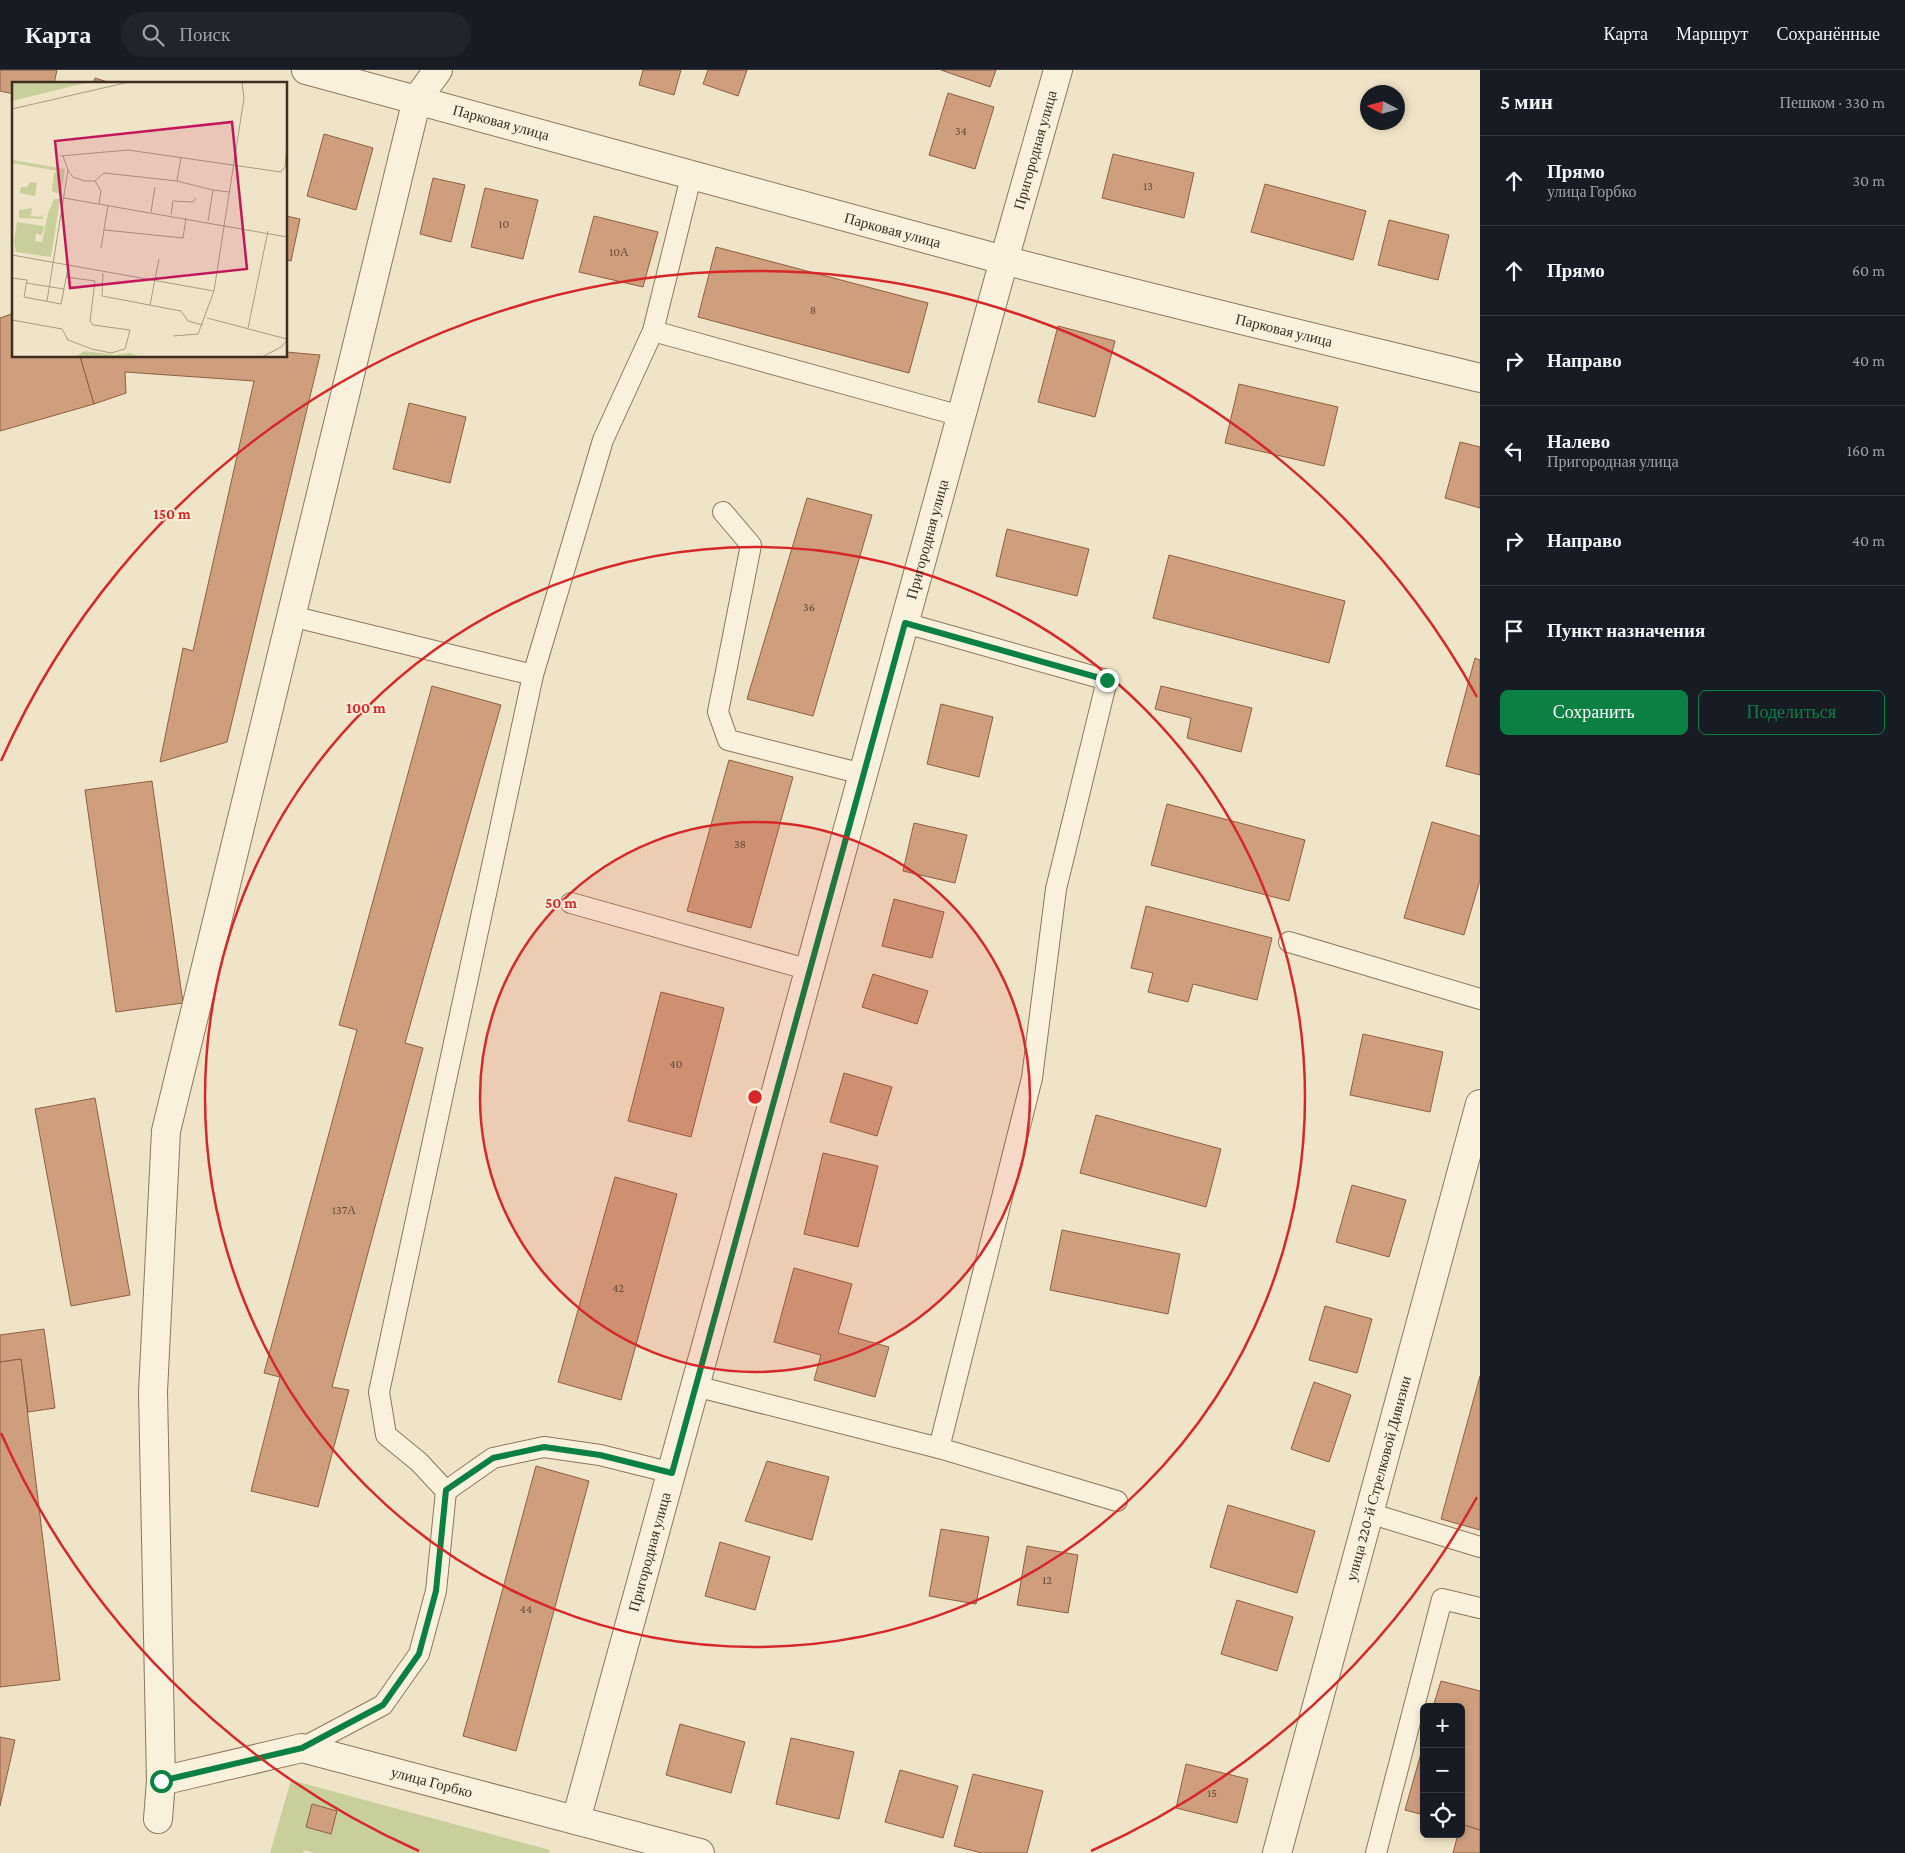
<!DOCTYPE html>
<html lang="ru">
<head>
<meta charset="utf-8">
<style>
  body { margin:0; font-family:"Crimson Pro",serif; background:#20242c; color:#f1f3f6 }
  .controls { position:absolute; right:15px; bottom:15px; display:grid; overflow:hidden; border-radius:8px; box-shadow:0 2px 8px #0003 }
  .controls button { width:45px; height:45px; display:grid; place-items:center; padding:0; border:0; border-bottom:1px solid #363941; background:#171b24; color:#f1f3f6; font:25px sans-serif }
  .compass { position:absolute; left:1360px; top:15px; width:45px; height:45px; border-radius:50%; background:#171b24; box-shadow:0 2px 8px #0003; rotate:276deg }
  .stop { position:absolute; width:15px; height:15px; margin:-11px; border:4px solid #0b8043; border-radius:50%; background:#fff }
  .stop.end { background:#0b8043; border-color:#fff; box-shadow:0 1px 5px #0008 }
  .list { margin:0; padding:0; list-style:none }
  h2 { display:flex; justify-content:space-between; align-items:center; height:65px; margin:0; padding:0 20px; font-size:21px }
  h2 small { font-size:16px; font-weight:400; color:#9ea1a6 }
  .list li { display:grid; grid-template-columns:32px 1fr auto; gap:15px; align-items:center; box-sizing:border-box; height:90px; padding:0 20px; border-top:1px solid #363941 }
  .list b { display:block; font-size:19px; white-space:nowrap }
  .list p { margin:0; font-size:16px; white-space:nowrap; color:#9ea1a6 }
  .list em { font-size:16px; font-style:normal; color:#9ea1a6 }
  .actions { display:flex; gap:10px; padding:15px 20px }
  .actions a { flex:1; padding:11px 0; border:1px solid #0b8043; border-radius:8px; text-align:center; font-size:18px; color:#0b8043 }
  .actions .main { background:#0b8043; color:#fff }
  .icon { flex:none; width:28px; height:28px; fill:none; stroke:currentColor; stroke-width:2; stroke-linecap:round; stroke-linejoin:round }
  .map { position:relative; flex:none; width:1480px; height:1783px; overflow:hidden }
  header { display:flex; align-items:center; gap:30px; box-sizing:border-box; height:70px; padding:0 25px; background:#171b24; border-bottom:1px solid #363941 }
  header strong { font-size:24px }
  nav { display:flex; gap:28px; margin-inline-start:auto; font-size:18px }
  .search { width:350px; height:45px; background:#20242c; display:flex; align-items:center; gap:12px; box-sizing:border-box; padding:0 18px; border-radius:28px; color:#9ea1a6; font-size:19px }
  main { display:flex }
  aside { flex:1; background:#171b24 }
  .map>svg:first-child { display:block }
  .grass { fill:#c9cf9b }
  .building { fill:#cf9f7d; stroke:#8d5f41 }
  .lines { fill:none; stroke-linecap:round; stroke-linejoin:round }
  .lane-casing { stroke:#8d765c; stroke-width:22 }
  .street-casing { stroke:#8d765c; stroke-width:30 }
  .lane { stroke:#faf1dc; stroke-width:20 }
  .street { stroke:#faf1dc; stroke-width:28 }
  .route { stroke:#0b8043; stroke-width:6 }
  .ring { fill:none; stroke:#d62828; stroke-width:2.5 }
  .labels { text-anchor:middle; dominant-baseline:central; stroke-width:4; stroke-linejoin:round; paint-order:stroke }
  .number-label { font-size:12px; fill:#624a37 }
  .street-label { font-size:15px; fill:#3d2e20; stroke:#f7eed8 }
  .inset-road { fill:none; stroke:#a89b85; stroke-width:1 }
  .view { fill:#c2185b; fill-opacity:0.15; stroke:#c2185b; stroke-width:2.5 }
  .inset-edge { fill:none; stroke:#3d2e20; stroke-width:2.5 }
  .centre { fill:#d62828; stroke:#f7eed8; stroke-width:2.5 }
  .ring-label { font-size:15px; text-anchor:middle; font-weight:bold; fill:#d62828; stroke:#f7eed8; stroke-width:4; stroke-linejoin:round; paint-order:stroke }
</style>
</head>
<body>
<header>
<strong>Карта</strong>
<div class="search"><svg class="icon" aria-label="search" viewBox="0 0 24 24"><circle cx="10" cy="10" r="6"/><path d="M15 15l6 6"/></svg>Поиск</div>
<nav><a>Карта</a><a>Маршрут</a><a>Сохранённые</a></nav>
</header>
<main>
<div class="map">
<svg width="1480" height="1783" viewBox="0 0 1480 1783">
  <rect width="100%" height="100%" fill="#f0e4c8"/>
  <path class="grass" d="M 291,1710 L 550,1780 L 549,1783 L 315,1783 L 304,1780 L 303,1783 L 270,1783 Z"/>
  <g class="building">
    <path d="M 0,0 L 57,0 L 54,14 L 14,14 L 14,24 L 0,21 Z"/>
    <path d="M 643,0 L 681,0 L 674,25 L 639,15 Z"/>
    <path d="M 708,0 L 747,0 L 738,26 L 703,14 Z"/>
    <path d="M 941,0 L 996,0 L 990,17 Z"/>
    <path d="M 95,8 L 114,14 L 93,14 Z"/>
    <path d="M 948,23 L 994,37 L 975,99 L 929,85 Z"/>
    <path d="M 324,64 L 373,78 L 356,140 L 307,126 Z"/>
    <path d="M 1113,84 L 1194,103 L 1184,148 L 1102,128 Z"/>
    <path d="M 433,108 L 465,115 L 451,172 L 420,164 Z"/>
    <path d="M 1265,114 L 1366,141 L 1353,190 L 1251,162 Z"/>
    <path d="M 485,118 L 538,130 L 523,189 L 471,177 Z"/>
    <path d="M 286,146 L 300,149 L 291,191 L 286,190 Z"/>
    <path d="M 594,146 L 658,162 L 643,217 L 579,202 Z"/>
    <path d="M 1389,150 L 1449,165 L 1438,210 L 1378,195 Z"/>
    <path d="M 716,177 L 928,233 L 909,303 L 698,247 Z"/>
    <path d="M 14,243 L 14,286 L 80,286 L 94,334 L 0,361 L 0,248 Z"/>
    <path d="M 1058,256 L 1115,271 L 1095,347 L 1038,332 Z"/>
    <path d="M 286,282 L 320,285 L 227,672 L 160,692 L 183,578 L 193,581 L 254,311 L 125,302 L 126,323 L 94,334 L 80,286 L 286,286 Z"/>
    <path d="M 1239,314 L 1338,337 L 1324,396 L 1225,373 Z"/>
    <path d="M 409,333 L 466,347 L 450,413 L 393,399 Z"/>
    <path d="M 1460,372 L 1480,377 L 1480,438 L 1445,428 Z"/>
    <path d="M 807,428 L 872,445 L 813,646 L 747,629 Z"/>
    <path d="M 1007,459 L 1089,479 L 1077,526 L 996,506 Z"/>
    <path d="M 1169,485 L 1345,531 L 1329,593 L 1153,548 Z"/>
    <path d="M 1475,588 L 1480,590 L 1480,705 L 1446,696 Z"/>
    <path d="M 432,616 L 501,635 L 405,973 L 423,978 L 332,1317 L 349,1320 L 318,1437 L 251,1421 L 280,1307 L 264,1303 L 357,960 L 339,955 Z"/>
    <path d="M 1161,616 L 1252,638 L 1241,682 L 1187,668 L 1191,648 L 1155,639 Z"/>
    <path d="M 941,634 L 993,647 L 979,707 L 927,694 Z"/>
    <path d="M 729,690 L 793,707 L 751,858 L 687,841 Z"/>
    <path d="M 152,711 L 183,933 L 116,942 L 85,720 Z"/>
    <path d="M 1167,734 L 1305,770 L 1289,831 L 1151,795 Z"/>
    <path d="M 1432,752 L 1480,766 L 1480,810 L 1464,865 L 1404,848 Z"/>
    <path d="M 914,753 L 967,765 L 955,813 L 903,801 Z"/>
    <path d="M 894,829 L 944,842 L 932,888 L 882,876 Z"/>
    <path d="M 1146,836 L 1272,868 L 1257,930 L 1193,914 L 1188,932 L 1148,922 L 1153,903 L 1131,898 Z"/>
    <path d="M 873,904 L 928,921 L 917,954 L 862,937 Z"/>
    <path d="M 661,922 L 724,938 L 691,1067 L 628,1051 Z"/>
    <path d="M 1363,964 L 1443,982 L 1430,1042 L 1350,1025 Z"/>
    <path d="M 844,1003 L 892,1017 L 877,1066 L 830,1052 Z"/>
    <path d="M 95,1028 L 130,1225 L 71,1236 L 35,1039 Z"/>
    <path d="M 1096,1045 L 1221,1079 L 1206,1137 L 1080,1103 Z"/>
    <path d="M 823,1083 L 878,1096 L 858,1177 L 804,1164 Z"/>
    <path d="M 615,1107 L 677,1124 L 621,1330 L 558,1312 Z"/>
    <path d="M 1352,1115 L 1406,1130 L 1389,1187 L 1336,1172 Z"/>
    <path d="M 1062,1160 L 1180,1184 L 1168,1244 L 1050,1220 Z"/>
    <path d="M 794,1198 L 852,1214 L 838,1263 L 889,1277 L 875,1327 L 814,1310 L 821,1285 L 774,1272 Z"/>
    <path d="M 1325,1236 L 1372,1249 L 1357,1303 L 1309,1290 Z"/>
    <path d="M 44,1259 L 55,1338 L 28,1342 L 21,1289 L 0,1292 L 0,1265 Z"/>
    <path d="M 21,1289 L 60,1610 L 0,1617 L 0,1292 Z"/>
    <path d="M 1480,1306 L 1480,1460 L 1441,1449 Z"/>
    <path d="M 1314,1312 L 1351,1325 L 1329,1392 L 1291,1379 Z"/>
    <path d="M 767,1391 L 829,1407 L 812,1470 L 745,1451 Z"/>
    <path d="M 536,1396 L 589,1411 L 516,1681 L 463,1666 Z"/>
    <path d="M 1228,1435 L 1315,1461 L 1297,1523 L 1210,1497 Z"/>
    <path d="M 941,1459 L 989,1467 L 976,1534 L 929,1526 Z"/>
    <path d="M 720,1472 L 770,1487 L 755,1540 L 705,1526 Z"/>
    <path d="M 1027,1476 L 1078,1485 L 1068,1543 L 1017,1535 Z"/>
    <path d="M 1237,1530 L 1293,1547 L 1277,1601 L 1221,1584 Z"/>
    <path d="M 1441,1611 L 1480,1621 L 1480,1760 L 1461,1754 L 1461,1637 L 1433,1637 Z"/>
    <path d="M 680,1654 L 745,1672 L 731,1723 L 666,1705 Z"/>
    <path d="M 0,1667 L 15,1670 L 0,1736 Z"/>
    <path d="M 791,1668 L 854,1682 L 839,1749 L 776,1734 Z"/>
    <path d="M 1424,1673 L 1424,1745 L 1405,1740 Z"/>
    <path d="M 1186,1694 L 1248,1709 L 1237,1753 L 1176,1738 Z"/>
    <path d="M 900,1700 L 958,1716 L 943,1768 L 885,1752 Z"/>
    <path d="M 973,1704 L 1043,1721 L 1027,1783 L 982,1783 L 954,1776 Z"/>
    <path d="M 312,1734 L 337,1741 L 331,1764 L 306,1757 Z"/>
    <path d="M 1461,1754 L 1480,1760 L 1480,1783 L 1453,1783 L 1458,1764 L 1461,1764 Z"/>
  </g>
  <g class="lines">
    <defs>
      <g id="lane">
        <path d="M 691,107 L 653,261 L 961,346"/>
        <path d="M 723,442 L 751,475 L 718,642 L 728,670 L 863,704"/>
        <path d="M 291,546 L 533,605 L 603,370 L 653,261"/>
        <path d="M 905,553 L 1107,610 L 1056,819 L 1032,1008 L 939,1378"/>
        <path d="M 571,833 L 810,900"/>
        <path d="M 1289,872 L 1480,929"/>
        <path d="M 695,1316 L 939,1378 L 1117,1431"/>
        <path d="M 446,1421 L 493,1388 L 544,1377 L 600,1385 L 672,1403"/>
        <path d="M 1369,1443 L 1480,1477"/>
        <path d="M 302,1678 L 383,1635 L 419,1584 L 436,1521 L 446,1421 L 419,1392 L 386,1365 L 379,1322 L 533,605"/>
        <path d="M 1376,1783 L 1442,1529 L 1480,1538"/>
      </g>
      <g id="street">
        <path id="s1" d="M 306,0 C 538,61 768,128 1000,189 C 1160,231 1320,269 1480,308"/>
        <path id="s2" d="M 161,1711 L 302,1678 L 700,1783"/>
        <path d="M 158,1749 L 161,1711 L 153,1322 L 166,1061 L 417,29 L 438,0"/>
        <path id="s3" d="M 576,1750 L 1004,190 L 1058,0"/>
        <path id="s4" d="M 1277,1783 L 1480,1034"/>
      </g>
    </defs>
    <use href="#lane" class="lane-casing"/>
    <use href="#street" class="street-casing"/>
    <use href="#lane" class="lane"/>
    <use href="#street" class="street"/>
  </g>
  <g class="lines">
    <path class="route" d="M 161,1711 L 302,1678 L 383,1635 L 419,1584 L 436,1521 L 446,1420 L 493,1388 L 544,1377 L 600,1385 L 672,1403 L 905,553 L 1107,610"/>
  </g>
  <circle cx="755" cy="1027" r="275" fill="#d62828" fill-opacity=".12"/>
  <g class="ring">
    <circle cx="755" cy="1027" r="275"/>
    <circle cx="755" cy="1027" r="550"/>
    <path d="M1477 1427A825 825 0 0 1 1091 1781M419 1781A825 825 0 0 1 1 1363M1 691A825 825 0 0 1 1477 627"/>
  </g>
  <g class="labels">
    <g class="number-label">
      <text x="961" y="61">34</text>
      <text x="1148" y="116">13</text>
      <text x="504" y="154">10</text>
      <text x="619" y="182">10А</text>
      <text x="813" y="240">8</text>
      <text x="809" y="537">36</text>
      <text x="740" y="774">38</text>
      <text x="676" y="994">40</text>
      <text x="344" y="1140">137А</text>
      <text x="618" y="1218">42</text>
      <text x="1047" y="1510">12</text>
      <text x="526" y="1539">44</text>
      <text x="1212" y="1723">15</text>
    </g>
    <g class="street-label">
      <text stroke="none"><textPath href="#s1" startOffset="202">Парковая улица</textPath></text>
      <text stroke="none"><textPath href="#s3" startOffset="1732">Пригородная улица</textPath></text>
      <text stroke="none"><textPath href="#s1" startOffset="608">Парковая улица</textPath></text>
      <text stroke="none"><textPath href="#s1" startOffset="1012">Парковая улица</textPath></text>
      <text stroke="none"><textPath href="#s3" startOffset="1328">Пригородная улица</textPath></text>
      <text stroke="none"><textPath href="#s4" startOffset="388">улица 220-й Стрелковой Дивизии</textPath></text>
      <text stroke="none"><textPath href="#s3" startOffset="278">Пригородная улица</textPath></text>
      <text stroke="none"><textPath href="#s2" startOffset="279">улица Горбко</textPath></text>
    </g>
  </g>
  <g transform="translate(12 12)">
    <rect width="275" height="275" fill="#f0e4c8"/>
    <path d="M 0,78 L 53,87 L 49,113 L 40,109 L 42,91 L 46,89 L 0,81 ZM 18,100 L 25,101 L 23,114 L 8,111 L 9,105 L 15,105 ZM 42,117 L 48,117 L 39,175 L 4,170 L 2,160 L 5,140 L 32,144 L 30,153 L 24,152 L 23,159 L 30,160 L 36,131 ZM 20,126 L 19,134 L 29,135 L 30,131 L 31,137 L 7,136 L 7,128 Z" fill="#c9cf9b"/>
    <path d="M 0,0 L 77,0 L 0,19 ZM 72,269 L 103,273 L 118,271 L 128,275 L 63,275 Z" fill="#c9cf9b"/>
    <path class="inset-road" d="M 0,27 L 117,0M 48,74 L 116,68 L 269,90 L 273,85 L 275,62M 169,75 L 165,99 L 201,108M 56,88 L 61,95 L 73,99 L 83,99 L 92,91 L 165,99M 83,99 L 89,109 L 87,122M 52,116 L 275,155M 139,130 L 143,105M 159,133 L 161,119 L 181,120 L 184,116M 196,139 L 201,108 L 217,110M 93,148 L 171,156 L 174,136M 89,166 L 96,123M 0,173 L 202,209M 91,191 L 90,214 L 169,229 L 176,239 L 191,243M 0,196 L 15,198 L 12,215 L 49,222 L 56,186M 14,201 L 52,207M 35,219 L 56,88 L 51,74M 138,223 L 147,177M 195,236 L 275,257M 0,238 L 50,247 L 56,258 L 80,267 L 99,271 L 113,267 L 118,248 L 81,243 L 78,239 L 83,199 L 54,195M 236,246 L 256,149M 161,254 L 186,252 L 202,209 L 232,16 L 230,0M 250,275 L 269,265 L 275,258"/>
    <path class="view" d="M 220,40 L 235,187 L 58,206 L 43,59 Z"/>
    <rect width="275" height="275" class="inset-edge"/>
  </g>
  <circle cx="755" cy="1027" r="8" class="centre"/>
  <g class="ring-label">
    <text x="172" y="449">150 m</text>
    <text x="366" y="643">100 m</text>
    <text x="561" y="838">50 m</text>
  </g>
</svg>
<div class="controls">
<button>+</button>
<button>−</button>
<button><svg class="icon" aria-label="locate" viewBox="0 0 24 24"><circle cx="12" cy="12" r="6"/><path d="M12 2v4M12 18v4M2 12h4M18 12h4"/></svg></button>
</div>
<svg class="compass" viewBox="-18 -18 36 36"><path d="M0-13l5 13h-10z" fill="#e53935"/><path d="M0 13l5-13h-10z" fill="#9ea1a6"/></svg>
<div class="stop" style="left:161px;top:1711px"></div>
<div class="stop end" style="left:1107px;top:610px"></div>
</div>
<aside>
<h2>5 мин<small>Пешком · 330 m</small></h2>
<ul class="list">
<li><svg class="icon" aria-label="ahead" viewBox="0 0 24 24"><path d="M12 20V5M6 11l6-6 6 6"/></svg><div><b>Прямо</b><p>улица Горбко</p></div><em>30 m</em></li>
<li><svg class="icon" aria-label="ahead" viewBox="0 0 24 24"><path d="M12 20V5M6 11l6-6 6 6"/></svg><div><b>Прямо</b></div><em>60 m</em></li>
<li><svg class="icon" aria-label="right" viewBox="0 0 24 24"><path d="M7 20v-9h11M14 6l5 5-5 5"/></svg><div><b>Направо</b></div><em>40 m</em></li>
<li><svg class="icon" aria-label="left" viewBox="0 0 24 24"><path d="M17 20v-9H6M10 6l-5 5 5 5"/></svg><div><b>Налево</b><p>Пригородная улица</p></div><em>160 m</em></li>
<li><svg class="icon" aria-label="right" viewBox="0 0 24 24"><path d="M7 20v-9h11M14 6l5 5-5 5"/></svg><div><b>Направо</b></div><em>40 m</em></li>
<li><svg class="icon" aria-label="arrive" viewBox="0 0 24 24"><path d="M6 21V4h12l-3 4 3 4H6"/></svg><div><b>Пункт назначения</b></div></li>
</ul>
<div class="actions"><a class="main">Сохранить</a><a>Поделиться</a></div>
</aside>
</main>
</body>
</html>
